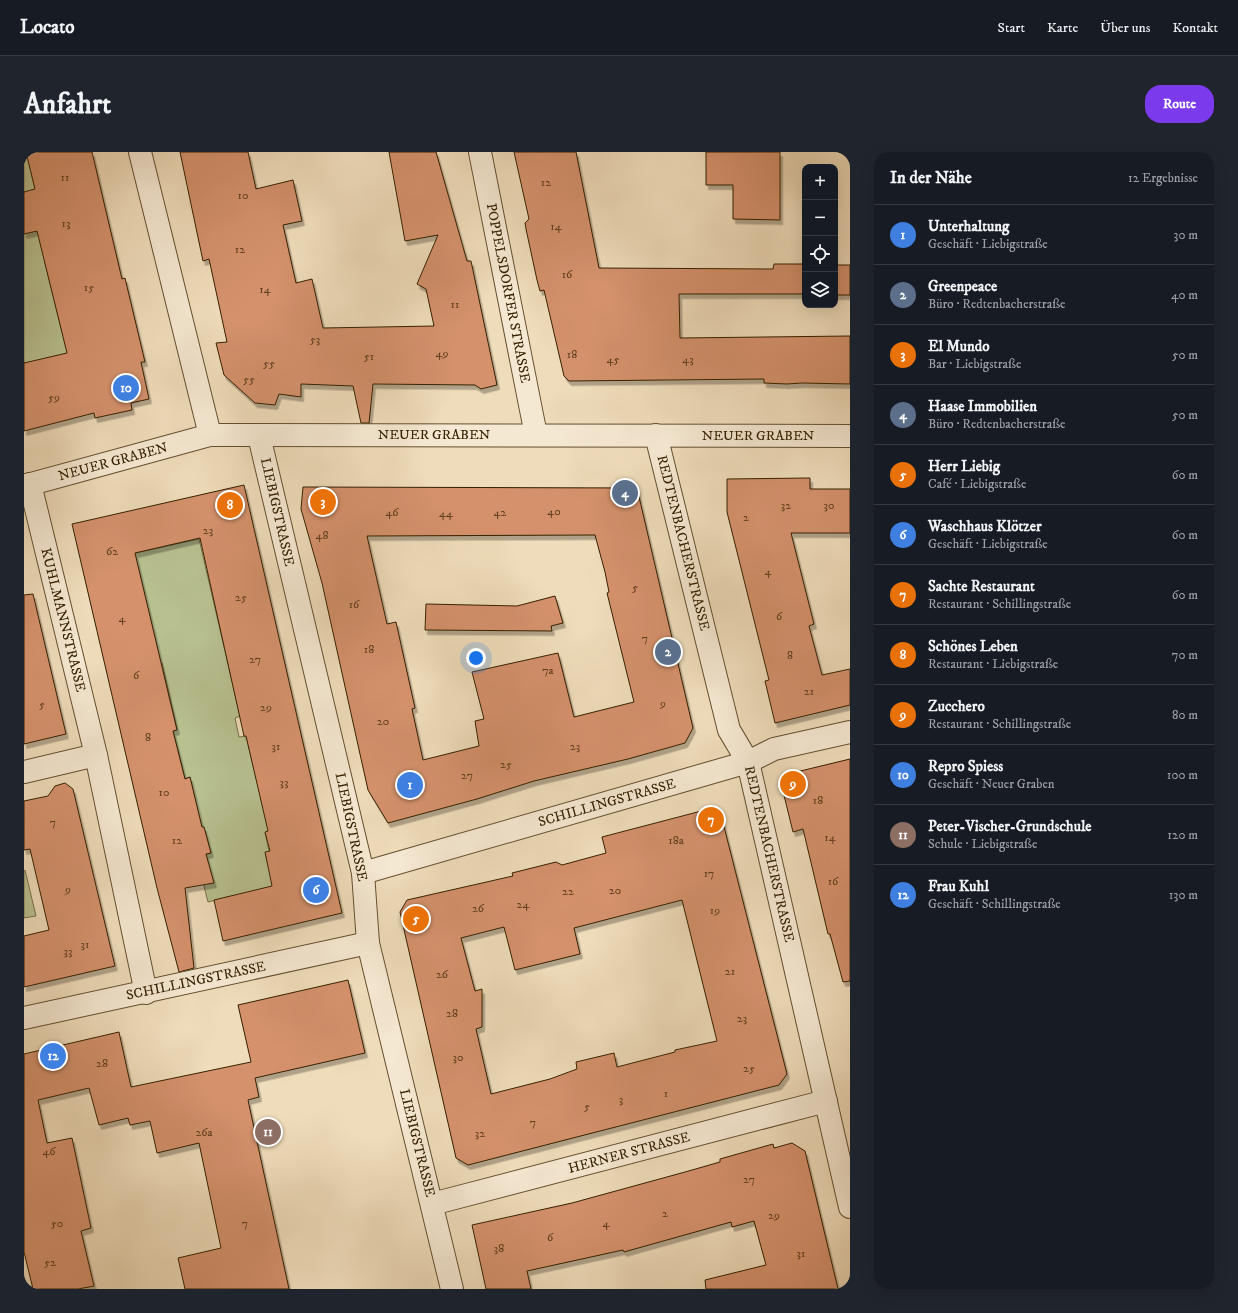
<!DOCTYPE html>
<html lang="de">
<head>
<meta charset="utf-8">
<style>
  body { margin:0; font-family:"IM FELL DW Pica",serif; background:#20242c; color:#f1f3f6 }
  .controls { position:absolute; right:12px; top:12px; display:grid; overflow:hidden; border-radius:8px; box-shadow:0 4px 16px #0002 }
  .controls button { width:36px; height:36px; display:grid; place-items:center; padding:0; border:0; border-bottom:1px solid #363941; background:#171b24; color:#f1f3f6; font:20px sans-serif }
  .you { position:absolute; left:452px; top:506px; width:14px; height:14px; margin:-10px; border:3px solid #fff; border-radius:50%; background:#1a73e8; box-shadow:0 0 0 6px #1a73e833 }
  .badge { display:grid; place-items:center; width:26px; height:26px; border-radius:50%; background:#7c3aed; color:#fff; font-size:13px; font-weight:700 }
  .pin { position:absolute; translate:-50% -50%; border:2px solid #fff; box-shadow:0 1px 4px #0006 }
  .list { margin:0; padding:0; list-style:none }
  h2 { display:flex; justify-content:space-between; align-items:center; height:52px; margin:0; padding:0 16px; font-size:17px }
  h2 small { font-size:13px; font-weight:400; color:#9ea1a6 }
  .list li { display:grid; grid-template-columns:26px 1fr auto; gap:12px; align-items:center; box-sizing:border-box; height:60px; padding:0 16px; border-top:1px solid #363941 }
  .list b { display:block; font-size:15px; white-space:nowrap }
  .list p { margin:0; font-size:13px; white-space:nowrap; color:#9ea1a6 }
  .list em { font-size:13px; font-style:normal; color:#9ea1a6 }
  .icon { flex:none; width:22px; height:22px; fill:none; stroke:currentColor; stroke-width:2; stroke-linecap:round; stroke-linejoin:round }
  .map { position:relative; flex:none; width:826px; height:1137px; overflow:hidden; border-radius:16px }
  header { display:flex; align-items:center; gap:24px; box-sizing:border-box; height:56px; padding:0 20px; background:#171b24; border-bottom:1px solid #363941 }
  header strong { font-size:19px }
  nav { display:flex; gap:22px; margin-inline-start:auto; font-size:14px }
  .intro { display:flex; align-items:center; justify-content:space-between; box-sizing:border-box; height:96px; padding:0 24px }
  h1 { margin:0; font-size:28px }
  .button { padding:10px 18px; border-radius:16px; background:#7c3aed; color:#fff; font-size:14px; font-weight:700 }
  main { display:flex; gap:24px; padding:0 24px }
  aside { flex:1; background:#171b24; border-radius:16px; box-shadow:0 4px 16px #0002 }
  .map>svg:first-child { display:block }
  .green { fill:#b8c090; stroke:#767048 }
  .building { fill:#d4916c; stroke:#352001; fill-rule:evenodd; filter:url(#shadow) }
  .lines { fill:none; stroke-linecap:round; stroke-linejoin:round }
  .street-casing { stroke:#644f2f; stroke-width:24 }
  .street { stroke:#f5e8d2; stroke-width:22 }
  .labels { text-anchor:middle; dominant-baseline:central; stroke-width:3; stroke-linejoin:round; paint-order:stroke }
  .number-label { font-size:12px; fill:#5d3c1c }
  .street-label { font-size:14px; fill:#352001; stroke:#f5e8d2 }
</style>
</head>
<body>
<header>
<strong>Locato</strong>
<nav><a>Start</a><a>Karte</a><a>Über uns</a><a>Kontakt</a></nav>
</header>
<div class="intro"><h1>Anfahrt</h1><a class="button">Route</a></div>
<main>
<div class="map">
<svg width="826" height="1137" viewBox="0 0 826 1137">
  <defs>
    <filter id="shadow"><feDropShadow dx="2.5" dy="4.5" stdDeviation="0" flood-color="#0004"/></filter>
  </defs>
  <rect width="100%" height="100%" fill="#efdcba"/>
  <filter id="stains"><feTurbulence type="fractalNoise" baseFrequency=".005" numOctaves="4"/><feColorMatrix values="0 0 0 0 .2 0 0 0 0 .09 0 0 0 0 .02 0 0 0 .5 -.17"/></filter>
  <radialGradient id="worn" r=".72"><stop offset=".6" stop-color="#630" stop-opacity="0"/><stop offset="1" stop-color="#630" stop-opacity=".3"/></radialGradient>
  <g class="green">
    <path d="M 0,0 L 2,0 L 11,37 L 0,40 Z"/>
    <path d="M 19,77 L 21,111 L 38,180 L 76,207 L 0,211 L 0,82 Z"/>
    <path d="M 175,387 L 216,564 L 211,566 L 215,585 L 222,584 L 245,679 L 241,681 L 245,699 L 241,701 L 245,717 L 255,733 L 184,750 L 178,726 L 180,711 L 184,710 L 182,702 L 187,701 L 180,675 L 177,676 L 166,625 L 161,627 L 149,579 L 153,577 L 138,511 L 134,512 L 102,403 Z"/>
    <path d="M 1,718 L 12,764 L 0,766 L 0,719 Z"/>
  </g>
  <g class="building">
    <path d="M 2,0 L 68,0 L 98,127 L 101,126 L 121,210 L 117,210 L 125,247 L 107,251 L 108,258 L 71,266 L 70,261 L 0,279 L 0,211 L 43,201 L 13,79 L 0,82 L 0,40 L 11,37 Z"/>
    <path d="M 156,0 L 224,0 L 232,37 L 269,28 L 278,69 L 259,73 L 272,131 L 288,127 L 299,176 L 410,174 L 402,137 L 393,132 L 414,83 L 381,89 L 365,0 L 412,0 L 443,109 L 447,109 L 473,233 L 457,237 L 451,233 L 349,232 L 345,271 L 337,271 L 329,234 L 277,232 L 277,245 L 255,242 L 251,253 L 231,251 L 200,223 L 192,191 L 203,190 L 185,107 L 179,109 Z"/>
    <path d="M 490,0 L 552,0 L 575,116 L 749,117 L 750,112 L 781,112 L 781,142 L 655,142 L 656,186 L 826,184 L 826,232 L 778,231 L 763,232 L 740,231 L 740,227 L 545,229 L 540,224 L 520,138 L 516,139 L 513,128 L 502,77 L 501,71 L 505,67 Z"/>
    <path d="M 682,0 L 756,0 L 756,68 L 709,67 L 709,33 L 682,33 Z"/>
    <rect x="811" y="113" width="15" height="30"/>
    <path d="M 786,326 L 786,337 L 826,337 L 826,381 L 767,381 L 790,472 L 785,474 L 798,523 L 826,517 L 826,553 L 751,571 L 741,529 L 745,528 L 703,360 L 703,327 Z"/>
    <path d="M 220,333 L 318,761 L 199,789 L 190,748 L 248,734 L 241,700 L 246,699 L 241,680 L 244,679 L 222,584 L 220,584 L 176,386 L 111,401 L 153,578 L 149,579 L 161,627 L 166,625 L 178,675 L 180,675 L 187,701 L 182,702 L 190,731 L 161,736 L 170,816 L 155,820 L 133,736 L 48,372 Z"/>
    <path d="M 279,335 L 613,336 L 669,576 L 661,591 L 604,607 L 510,629 L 453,647 L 364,671 L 344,638 L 298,431 L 277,357 ZM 571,383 L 581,420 L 585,440 L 583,441 L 610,550 L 550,565 L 534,501 L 448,520 L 460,567 L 451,569 L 455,594 L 399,608 L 388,557 L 391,556 L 372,470 L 363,472 L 343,384 Z"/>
    <path d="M 9,442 L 42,582 L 0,592 L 0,443 Z"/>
    <path d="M 531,444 L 539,471 L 527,474 L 528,479 L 401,478 L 402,452 L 493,454 Z"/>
    <path d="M 826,607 L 826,829 L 819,830 L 806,782 L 804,782 L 779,677 L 769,680 L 757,631 L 765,629 L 764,622 Z"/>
    <path d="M 41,631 L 49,637 L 91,814 L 0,835 L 0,784 L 25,778 L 6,697 L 0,698 L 0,649 L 24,644 L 31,634 Z"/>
    <path d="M 685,657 L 697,663 L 763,922 L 755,933 L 444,1013 L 432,1006 L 376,760 L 383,748 L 489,724 L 488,721 L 532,710 L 538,713 L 582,701 L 578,685 ZM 658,748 L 693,889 L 651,898 L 651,900 L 593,915 L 590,901 L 552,910 L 553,917 L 526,927 L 467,942 L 452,877 L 458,875 L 458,837 L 451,839 L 437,786 L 480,775 L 491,818 L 556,802 L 550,776 Z"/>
    <path d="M 324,828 L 341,901 L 231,926 L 235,945 L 224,948 L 265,1137 L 161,1137 L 154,1106 L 197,1096 L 175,991 L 133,1001 L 126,969 L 106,973 L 104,966 L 75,973 L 65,936 L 14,948 L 23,991 L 48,986 L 67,1076 L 57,1079 L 70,1134 L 54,1137 L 9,1137 L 0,1100 L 0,902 L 95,880 L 107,935 L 227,910 L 214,853 Z"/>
    <path d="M 768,991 L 781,999 L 814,1137 L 682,1137 L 681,1128 L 742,1113 L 730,1069 L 708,1075 L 707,1070 L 600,1100 L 599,1098 L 503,1119 L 507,1137 L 462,1137 L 448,1073 L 548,1051 L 661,1020 L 696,1010 L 696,1007 L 749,992 L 750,996 Z"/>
  </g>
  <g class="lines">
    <defs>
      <g id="street">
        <path d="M 116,0 L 186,283"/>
        <path d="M 456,0 L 512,283"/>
        <path d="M 632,283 L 705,578 L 724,610 L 826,1055"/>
        <path d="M 235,284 L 339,721 L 344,791 L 428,1137"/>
        <path d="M 6,332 L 72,603 L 122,841"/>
        <path d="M 0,334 L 186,283 L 826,284"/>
        <path d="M 0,620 L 72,603"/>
        <path d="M 339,721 L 724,610 L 750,597 L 826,580"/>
        <path d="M 0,866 L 344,791"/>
        <path d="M 408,1052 L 802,949"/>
      </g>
    </defs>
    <use href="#street" class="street-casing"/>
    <use href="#street" class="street"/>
  </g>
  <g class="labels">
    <g class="number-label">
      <text x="41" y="25">11</text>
      <text x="522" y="30">12</text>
      <text x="219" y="43">10</text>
      <text x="42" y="71">13</text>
      <text x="532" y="74">14</text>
      <text x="216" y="97">12</text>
      <text x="543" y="122">16</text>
      <text x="65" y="135">15</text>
      <text x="241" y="137">14</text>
      <text x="431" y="152">11</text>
      <text x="291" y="187">53</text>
      <text x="418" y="201">49</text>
      <text x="548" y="202">18</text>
      <text x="345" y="204">51</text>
      <text x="589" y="207">45</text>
      <text x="664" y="207">43</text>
      <text x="245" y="211">55</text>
      <text x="225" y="227">55</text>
      <text x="30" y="245">59</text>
      <text x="762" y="353">32</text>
      <text x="805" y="353">30</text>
      <text x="530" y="359">40</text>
      <text x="368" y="360">46</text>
      <text x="476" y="360">42</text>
      <text x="422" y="361">44</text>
      <text x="722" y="365">2</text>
      <text x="184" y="378">23</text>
      <text x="298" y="383">48</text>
      <text x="88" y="399">62</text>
      <text x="744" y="419">4</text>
      <text x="611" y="435">5</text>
      <text x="217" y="445">25</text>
      <text x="330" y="452">16</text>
      <text x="755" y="464">6</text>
      <text x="98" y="466">4</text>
      <text x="621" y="486">7</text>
      <text x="345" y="497">18</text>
      <text x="766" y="503">8</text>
      <text x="231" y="507">27</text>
      <text x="524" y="518">7a</text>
      <text x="112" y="523">6</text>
      <text x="785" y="539">21</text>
      <text x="639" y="551">9</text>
      <text x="18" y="552">5</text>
      <text x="242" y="555">29</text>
      <text x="359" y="569">20</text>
      <text x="124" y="585">8</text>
      <text x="252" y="594">31</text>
      <text x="551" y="594">23</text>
      <text x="482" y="612">25</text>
      <text x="443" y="623">27</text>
      <text x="260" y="630">33</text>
      <text x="140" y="640">10</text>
      <text x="794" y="648">18</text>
      <text x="29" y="670">7</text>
      <text x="806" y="685">14</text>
      <text x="153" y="688">12</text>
      <text x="652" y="688">18a</text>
      <text x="685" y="721">17</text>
      <text x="809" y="729">16</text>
      <text x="44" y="737">9</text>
      <text x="591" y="738">20</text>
      <text x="544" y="739">22</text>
      <text x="499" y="752">24</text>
      <text x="454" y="756">26</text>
      <text x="691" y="758">19</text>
      <text x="61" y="792">31</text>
      <text x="44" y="799">33</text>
      <text x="706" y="819">21</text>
      <text x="418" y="822">26</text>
      <text x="428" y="861">28</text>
      <text x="718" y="866">23</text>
      <text x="434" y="905">30</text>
      <text x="78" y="911">28</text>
      <text x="725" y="916">25</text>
      <text x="642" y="941">1</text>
      <text x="597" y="947">3</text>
      <text x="563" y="954">5</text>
      <text x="509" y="970">7</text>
      <text x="180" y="980">26a</text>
      <text x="456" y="981">32</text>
      <text x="25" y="999">46</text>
      <text x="725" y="1027">27</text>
      <text x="641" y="1061">2</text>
      <text x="750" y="1063">29</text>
      <text x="33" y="1071">50</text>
      <text x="221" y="1071">7</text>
      <text x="582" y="1071">4</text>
      <text x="526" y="1085">6</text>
      <text x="475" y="1096">38</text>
      <text x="777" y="1101">31</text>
      <text x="26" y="1110">52</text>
    </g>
    <g class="street-label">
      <text transform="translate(484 141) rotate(79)">POPPELSDORFER STRASSE</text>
      <text x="410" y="283">NEUER GRABEN</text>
      <text x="734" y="284">NEUER GRABEN</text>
      <text transform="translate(89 310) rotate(-15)">NEUER GRABEN</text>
      <text transform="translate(253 360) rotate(77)">LIEBIGSTRASSE</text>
      <text transform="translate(659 391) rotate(76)">REDTENBACHERSTRASSE</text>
      <text transform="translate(39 468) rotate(76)">KUHLMANNSTRASSE</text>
      <text transform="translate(583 651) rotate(-16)">SCHILLINGSTRASSE</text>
      <text transform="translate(327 675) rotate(78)">LIEBIGSTRASSE</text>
      <text transform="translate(745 702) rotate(77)">REDTENBACHERSTRASSE</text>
      <text transform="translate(172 829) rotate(-12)">SCHILLINGSTRASSE</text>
      <text transform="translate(393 991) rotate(76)">LIEBIGSTRASSE</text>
      <text transform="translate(605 1001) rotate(-15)">HERNER STRASSE</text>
    </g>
  </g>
  <rect width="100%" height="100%" filter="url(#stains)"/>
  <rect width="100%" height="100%" fill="url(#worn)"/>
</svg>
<div class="controls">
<button>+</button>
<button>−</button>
<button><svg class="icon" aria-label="locate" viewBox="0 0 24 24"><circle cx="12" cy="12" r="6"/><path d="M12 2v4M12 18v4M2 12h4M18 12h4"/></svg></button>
<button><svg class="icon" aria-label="layers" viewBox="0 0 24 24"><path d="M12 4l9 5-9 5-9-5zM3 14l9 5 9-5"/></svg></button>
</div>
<div class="you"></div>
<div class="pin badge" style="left:386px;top:633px;background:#3f7fe0">1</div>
<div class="pin badge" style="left:644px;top:500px;background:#5c6f8a">2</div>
<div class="pin badge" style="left:299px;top:350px;background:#e8710a">3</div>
<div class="pin badge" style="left:601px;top:341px;background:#5c6f8a">4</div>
<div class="pin badge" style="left:392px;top:767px;background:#e8710a">5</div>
<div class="pin badge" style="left:292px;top:738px;background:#3f7fe0">6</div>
<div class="pin badge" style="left:687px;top:668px;background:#e8710a">7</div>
<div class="pin badge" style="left:206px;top:353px;background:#e8710a">8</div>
<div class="pin badge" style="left:769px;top:632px;background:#e8710a">9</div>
<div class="pin badge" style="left:102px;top:236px;background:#3f7fe0">10</div>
<div class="pin badge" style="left:244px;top:980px;background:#8d6e63">11</div>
<div class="pin badge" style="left:29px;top:904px;background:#3f7fe0">12</div>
</div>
<aside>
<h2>In der Nähe<small>12 Ergebnisse</small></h2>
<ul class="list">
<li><span class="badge" style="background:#3f7fe0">1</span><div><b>Unterhaltung</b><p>Geschäft · Liebigstraße</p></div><em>30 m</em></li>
<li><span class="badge" style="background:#5c6f8a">2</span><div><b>Greenpeace</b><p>Büro · Redtenbacherstraße</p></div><em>40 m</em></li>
<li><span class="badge" style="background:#e8710a">3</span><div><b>El Mundo</b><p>Bar · Liebigstraße</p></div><em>50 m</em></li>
<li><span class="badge" style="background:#5c6f8a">4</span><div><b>Haase Immobilien</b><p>Büro · Redtenbacherstraße</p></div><em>50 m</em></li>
<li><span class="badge" style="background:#e8710a">5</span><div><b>Herr Liebig</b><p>Café · Liebigstraße</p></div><em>60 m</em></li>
<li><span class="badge" style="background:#3f7fe0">6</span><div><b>Waschhaus Klötzer</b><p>Geschäft · Liebigstraße</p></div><em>60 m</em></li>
<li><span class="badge" style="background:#e8710a">7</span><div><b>Sachte Restaurant</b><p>Restaurant · Schillingstraße</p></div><em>60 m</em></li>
<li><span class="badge" style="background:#e8710a">8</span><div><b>Schönes Leben</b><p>Restaurant · Liebigstraße</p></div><em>70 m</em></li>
<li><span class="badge" style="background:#e8710a">9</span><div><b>Zucchero</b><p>Restaurant · Schillingstraße</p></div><em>80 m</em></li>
<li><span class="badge" style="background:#3f7fe0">10</span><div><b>Repro Spiess</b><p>Geschäft · Neuer Graben</p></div><em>100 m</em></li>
<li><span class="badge" style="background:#8d6e63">11</span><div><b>Peter-Vischer-Grundschule</b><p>Schule · Liebigstraße</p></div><em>120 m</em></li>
<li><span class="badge" style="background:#3f7fe0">12</span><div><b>Frau Kuhl</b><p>Geschäft · Schillingstraße</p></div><em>130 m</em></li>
</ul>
</aside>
</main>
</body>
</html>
